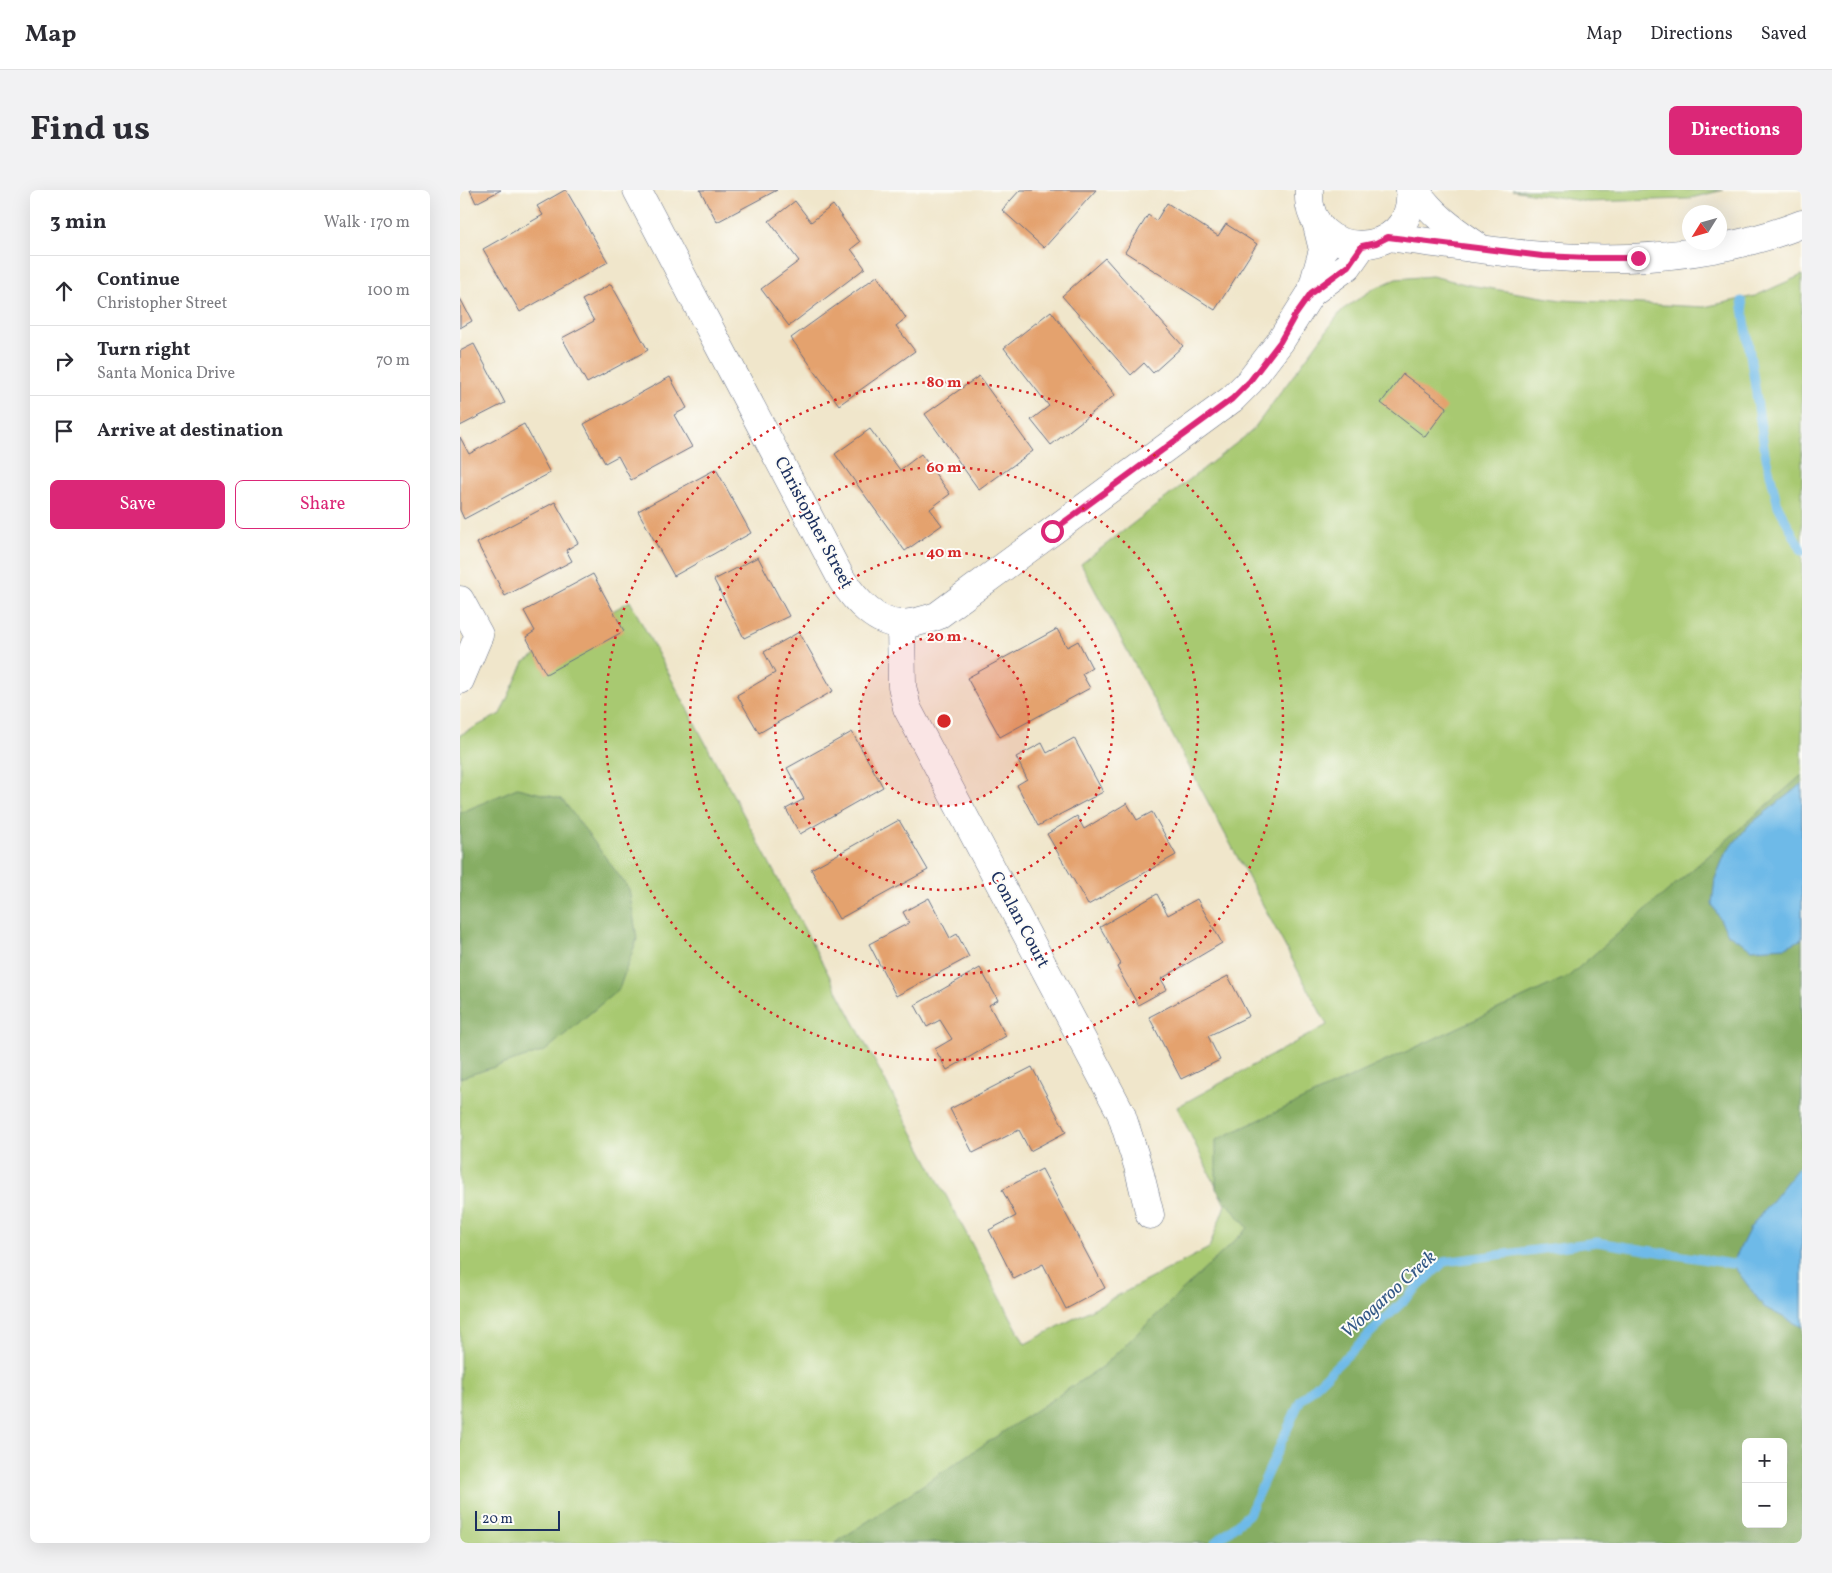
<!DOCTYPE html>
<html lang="en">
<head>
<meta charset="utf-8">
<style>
  body { margin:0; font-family:Vollkorn,serif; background:#f2f2f3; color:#2b2b33 }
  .controls { position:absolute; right:15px; bottom:15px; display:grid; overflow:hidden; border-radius:8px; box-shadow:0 5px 20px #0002 }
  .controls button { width:45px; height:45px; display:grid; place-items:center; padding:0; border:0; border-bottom:1px solid #e1e1e2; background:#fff; color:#2b2b33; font:25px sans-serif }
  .compass { position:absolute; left:1222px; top:15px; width:45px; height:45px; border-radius:50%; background:#fff; box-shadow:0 5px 20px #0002; rotate:233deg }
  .scale { position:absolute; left:15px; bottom:12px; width:85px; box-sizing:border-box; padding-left:5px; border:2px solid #1b2f5e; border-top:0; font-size:14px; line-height:18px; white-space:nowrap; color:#1b2f5e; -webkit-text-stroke:4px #fdfcf7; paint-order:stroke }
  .stop { position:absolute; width:15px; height:15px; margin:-11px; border:4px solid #db2777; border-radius:50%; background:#fff }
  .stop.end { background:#db2777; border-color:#fff; box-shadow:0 1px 5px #0008 }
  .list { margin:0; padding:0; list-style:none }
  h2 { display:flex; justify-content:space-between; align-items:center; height:65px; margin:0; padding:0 20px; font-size:21px }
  h2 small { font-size:16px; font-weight:400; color:#7c7c81 }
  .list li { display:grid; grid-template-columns:32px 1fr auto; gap:15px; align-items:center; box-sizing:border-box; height:70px; padding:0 20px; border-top:1px solid #e1e1e2 }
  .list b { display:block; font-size:19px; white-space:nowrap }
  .list p { margin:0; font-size:16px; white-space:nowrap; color:#7c7c81 }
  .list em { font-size:16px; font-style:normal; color:#7c7c81 }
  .actions { display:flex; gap:10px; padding:15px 20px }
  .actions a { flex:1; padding:11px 0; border:1px solid #db2777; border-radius:8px; text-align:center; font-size:18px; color:#db2777 }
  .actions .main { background:#db2777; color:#fff }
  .icon { flex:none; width:28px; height:28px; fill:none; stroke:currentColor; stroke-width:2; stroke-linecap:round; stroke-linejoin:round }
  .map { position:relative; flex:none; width:1342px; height:1353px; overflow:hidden; border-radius:8px }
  header { display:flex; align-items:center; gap:30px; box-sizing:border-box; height:70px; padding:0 25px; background:#fff; border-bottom:1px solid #e1e1e2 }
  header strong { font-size:24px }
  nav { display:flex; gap:28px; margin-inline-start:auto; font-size:18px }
  .intro { display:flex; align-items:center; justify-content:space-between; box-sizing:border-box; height:120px; padding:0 30px }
  h1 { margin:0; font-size:35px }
  .button { padding:12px 22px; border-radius:8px; background:#db2777; color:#fff; font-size:18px; font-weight:700 }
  main { display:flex; gap:30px; padding:0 30px }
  aside { flex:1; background:#fff; border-radius:8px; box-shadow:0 5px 20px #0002 }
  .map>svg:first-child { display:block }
  .green { fill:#a8c971; stroke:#627c68 }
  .forest { fill:#86ad63; stroke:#506e60; fill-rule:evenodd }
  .water { fill:#6ebae8; stroke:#4474a3 }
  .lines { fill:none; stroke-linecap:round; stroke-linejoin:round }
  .stream { stroke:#6ebae8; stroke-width:9 }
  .building { fill:#e4a26e }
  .minor-casing { stroke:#666f84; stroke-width:29 }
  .minor { stroke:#fff; stroke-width:28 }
  .route { stroke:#db2777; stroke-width:6 }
  .ring { fill:none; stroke:#d62828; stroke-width:2.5; stroke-dasharray:2.5 5 }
  .labels { text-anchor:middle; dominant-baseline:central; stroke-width:4; stroke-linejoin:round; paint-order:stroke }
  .street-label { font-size:18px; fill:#1b2f5e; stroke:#fdfcf7 }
  .water-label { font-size:19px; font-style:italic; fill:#345987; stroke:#fdfcf7 }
  .centre { fill:#d62828; stroke:#fdfcf7; stroke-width:2.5 }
  .ring-label { font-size:15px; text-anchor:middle; font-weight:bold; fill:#d62828; stroke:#fdfcf7; stroke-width:4; stroke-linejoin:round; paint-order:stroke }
</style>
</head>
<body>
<header>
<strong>Map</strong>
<nav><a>Map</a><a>Directions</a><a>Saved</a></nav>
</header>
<div class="intro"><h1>Find us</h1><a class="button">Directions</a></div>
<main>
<aside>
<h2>3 min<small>Walk · 170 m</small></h2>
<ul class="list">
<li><svg class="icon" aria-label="ahead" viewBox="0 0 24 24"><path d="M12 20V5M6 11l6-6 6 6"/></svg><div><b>Continue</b><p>Christopher Street</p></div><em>100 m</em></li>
<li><svg class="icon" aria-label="right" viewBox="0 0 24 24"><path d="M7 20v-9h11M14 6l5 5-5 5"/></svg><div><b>Turn right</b><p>Santa Monica Drive</p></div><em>70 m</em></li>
<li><svg class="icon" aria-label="arrive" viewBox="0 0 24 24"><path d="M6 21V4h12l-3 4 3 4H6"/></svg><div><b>Arrive at destination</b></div></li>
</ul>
<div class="actions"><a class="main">Save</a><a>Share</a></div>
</aside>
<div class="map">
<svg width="1342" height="1353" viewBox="0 0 1342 1353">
  <rect width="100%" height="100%" fill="#fdfcf7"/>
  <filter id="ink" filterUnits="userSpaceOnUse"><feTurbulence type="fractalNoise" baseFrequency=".02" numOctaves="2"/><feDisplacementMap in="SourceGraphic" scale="10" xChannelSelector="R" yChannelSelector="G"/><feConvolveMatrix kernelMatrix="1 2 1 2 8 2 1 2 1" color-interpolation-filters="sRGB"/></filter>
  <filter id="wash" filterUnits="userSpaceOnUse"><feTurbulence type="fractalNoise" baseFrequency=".0096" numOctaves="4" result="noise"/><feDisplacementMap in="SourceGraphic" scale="20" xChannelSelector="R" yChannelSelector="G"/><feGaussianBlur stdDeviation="1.12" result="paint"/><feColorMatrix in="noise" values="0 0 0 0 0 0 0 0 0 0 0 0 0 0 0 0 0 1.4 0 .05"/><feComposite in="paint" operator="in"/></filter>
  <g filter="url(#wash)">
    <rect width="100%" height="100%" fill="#f0e6cb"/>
    <g class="green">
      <path d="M 1052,0 L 1264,0 L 1227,9 L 1128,12 Z"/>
      <path d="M 1342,85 L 1342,973 L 755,1353 L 0,1353 L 0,545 L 40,524 L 64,472 L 170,411 L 565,1154 L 749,1058 L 765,1015 L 717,917 L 867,835 L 621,374 L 792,241 L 882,120 L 913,99 L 936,89 L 972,86 L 1009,95 L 1101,110 L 1244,117 L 1295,106 Z"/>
    </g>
    <g class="forest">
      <path d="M 1342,585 L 1342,1353 L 375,1353 L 643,1176 L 788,1038 L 756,999 L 756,950 L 1109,786 ZM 1286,1252 L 1323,1252 L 1323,1334 L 1286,1334 Z"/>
      <path d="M 57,598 L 102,609 L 169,699 L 177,749 L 159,799 L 85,861 L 0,888 L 0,623 Z"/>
    </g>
    <g class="water">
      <path d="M 1342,594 L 1342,749 L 1326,757 L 1292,759 L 1268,744 L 1252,714 L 1255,689 L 1265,664 L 1289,635 Z"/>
      <path d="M 1342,973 L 1342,1137 L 1304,1117 L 1272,1074 L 1290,1038 Z"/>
    </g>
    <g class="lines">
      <g class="stream">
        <path d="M 1282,111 L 1305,263 L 1318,316 L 1342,361"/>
        <path d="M 755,1353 L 789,1324 L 840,1211 L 984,1072 L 1137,1052 L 1272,1074 L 1282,1071"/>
      </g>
    </g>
    <g id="blocks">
      <g class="building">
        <path d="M 10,0 L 41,0 L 16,13 Z"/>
        <path d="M 105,0 L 106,0 L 148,72 L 60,122 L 23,59 L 83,25 L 77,16 Z"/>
        <path d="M 240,0 L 317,0 L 257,32 Z"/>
        <path d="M 560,0 L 636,0 L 584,58 L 542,20 Z"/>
        <path d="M 335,11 L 351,32 L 373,15 L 400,52 L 391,59 L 405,78 L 329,136 L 301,99 L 339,71 L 309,31 Z"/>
        <path d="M 707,13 L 758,46 L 766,34 L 797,54 L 755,120 L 665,62 L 688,25 L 696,31 Z"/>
        <path d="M 645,68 L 723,156 L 693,183 L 684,173 L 671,185 L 602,106 Z"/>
        <path d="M 417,86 L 446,128 L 436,136 L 455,161 L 379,215 L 331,148 Z"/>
        <path d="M 151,94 L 188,160 L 127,193 L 102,148 L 134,131 L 122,110 Z"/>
        <path d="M 0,108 L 12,131 L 0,138 Z"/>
        <path d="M 591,121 L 655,205 L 591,255 L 571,230 L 589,216 L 544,158 Z"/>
        <path d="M 14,154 L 45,213 L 0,236 L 0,161 Z"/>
        <path d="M 943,184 L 987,217 L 965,247 L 921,213 Z"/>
        <path d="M 519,186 L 573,261 L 519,300 L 465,224 Z"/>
        <path d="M 210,187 L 227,218 L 214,225 L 232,257 L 171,290 L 158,266 L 145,273 L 124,234 Z"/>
        <path d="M 64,234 L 90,283 L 4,329 L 0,320 L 0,247 L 9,264 Z"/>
        <path d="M 410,239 L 440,280 L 461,264 L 490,304 L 470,319 L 482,335 L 445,361 L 375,264 Z"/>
        <path d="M 256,279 L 291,343 L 214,386 L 178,321 Z"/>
        <path d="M 95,312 L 118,353 L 106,360 L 112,371 L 45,406 L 17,353 Z"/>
        <path d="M 298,367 L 329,426 L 284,448 L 254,390 Z"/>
        <path d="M 133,384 L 164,441 L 86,484 L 66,447 L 75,441 L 64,421 Z"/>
        <path d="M 597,439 L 607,457 L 618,451 L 632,478 L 622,484 L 630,498 L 540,547 L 507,488 Z"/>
        <path d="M 339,442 L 373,501 L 299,543 L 277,505 L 315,483 L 304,462 Z"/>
        <path d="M 392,542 L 423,597 L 340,644 L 326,619 L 344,609 L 327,578 Z"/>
        <path d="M 614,548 L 643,602 L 578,636 L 557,595 L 567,589 L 556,567 L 582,553 L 587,563 Z"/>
        <path d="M 667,613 L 677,630 L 692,622 L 716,665 L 628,715 L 587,644 L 617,626 L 624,639 Z"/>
        <path d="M 439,630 L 468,680 L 379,729 L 351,679 Z"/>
        <path d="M 697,704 L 708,725 L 737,709 L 762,753 L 701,789 L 707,799 L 678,815 L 657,777 L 661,774 L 640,737 Z"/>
        <path d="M 469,708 L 490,748 L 497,744 L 509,767 L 436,806 L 409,754 L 449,733 L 443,722 Z"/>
        <path d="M 520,778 L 538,810 L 529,815 L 546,846 L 487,880 L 475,859 L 492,849 L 480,830 L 467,837 L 455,815 Z"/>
        <path d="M 768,786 L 789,826 L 748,846 L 760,870 L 721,889 L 689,827 Z"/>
        <path d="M 572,877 L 606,942 L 570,961 L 559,940 L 513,963 L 490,919 Z"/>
        <path d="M 582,979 L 645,1098 L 606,1119 L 583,1074 L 554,1089 L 529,1040 L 556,1026 L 542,1000 Z"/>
      </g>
    </g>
  </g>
  <g filter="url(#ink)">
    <use href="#blocks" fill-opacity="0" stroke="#666f84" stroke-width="1"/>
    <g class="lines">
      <defs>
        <g id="minor">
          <path d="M 177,0 L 382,390 C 395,410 417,435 443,434 C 454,433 466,430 477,426 L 772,209 L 790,191 L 820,152 L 851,103 L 863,60 L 856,31"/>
          <path d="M 849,0 C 845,74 956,72 950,0"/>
          <path d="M 955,0 C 973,25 991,38 1016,55"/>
          <path d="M 928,47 C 980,53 1031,62 1083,66 C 1171,73 1260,66 1342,34"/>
          <path d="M 851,103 L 888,76 L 902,56"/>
          <path d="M 0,410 L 19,445 L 0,490"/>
          <path d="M 441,434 L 442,496 L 447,518 L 661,923 L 678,976 L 690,1025"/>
        </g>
      </defs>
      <use href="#minor" class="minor-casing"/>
      <use href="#minor" class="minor"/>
    </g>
  </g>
  <g class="lines" filter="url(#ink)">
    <path class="route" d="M 592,341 L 772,209 L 790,191 L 820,152 L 834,127 L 851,103 L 888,76 L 902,56 L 916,53 L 928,47 L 1082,66 L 1129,68 L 1178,68"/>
  </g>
  <circle cx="484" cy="531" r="85" fill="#d62828" fill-opacity=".12"/>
  <g class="ring">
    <circle cx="484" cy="531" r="85"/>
    <circle cx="484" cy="531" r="169"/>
    <circle cx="484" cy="531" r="254"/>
    <circle cx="484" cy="531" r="339"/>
  </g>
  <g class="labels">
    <g class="street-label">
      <text transform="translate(353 333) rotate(62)">Christopher Street</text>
      <text transform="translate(559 730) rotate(62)">Conlan Court</text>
    </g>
    <g class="water-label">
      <text transform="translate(929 1105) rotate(-42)">Woogaroo Creek</text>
    </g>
  </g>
  <circle cx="484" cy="531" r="8" class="centre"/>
  <g class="ring-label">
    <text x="484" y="197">80 m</text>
    <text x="484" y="282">60 m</text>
    <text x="484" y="367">40 m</text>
    <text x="484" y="451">20 m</text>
  </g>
</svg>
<div class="controls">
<button>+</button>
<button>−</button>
</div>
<svg class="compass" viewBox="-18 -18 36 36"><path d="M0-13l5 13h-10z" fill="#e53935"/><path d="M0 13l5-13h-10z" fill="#7c7c81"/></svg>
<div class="scale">20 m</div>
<div class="stop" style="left:592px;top:341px"></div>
<div class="stop end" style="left:1178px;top:68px"></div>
</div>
</main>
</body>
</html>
